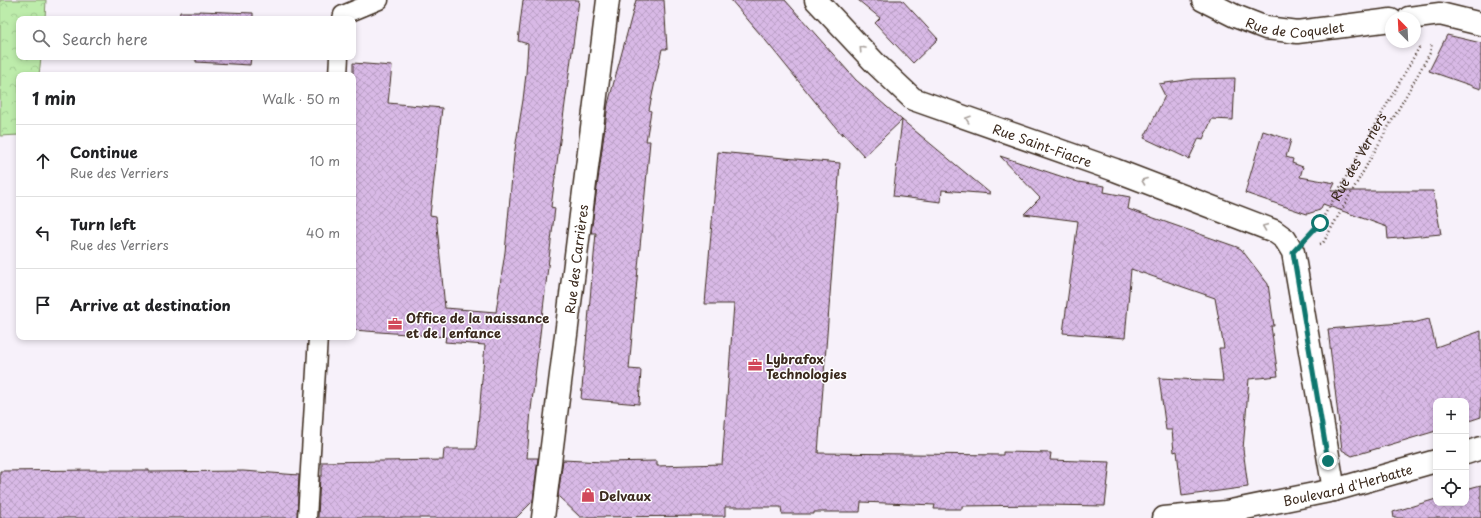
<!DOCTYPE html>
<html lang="en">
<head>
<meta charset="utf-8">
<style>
  body { margin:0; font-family:"Playpen Sans",sans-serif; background:#f6f6f6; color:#202124 }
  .controls { position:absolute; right:12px; bottom:12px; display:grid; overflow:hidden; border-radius:8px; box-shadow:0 2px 6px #0003 }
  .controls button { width:36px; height:36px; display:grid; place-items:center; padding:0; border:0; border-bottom:1px solid #e0e0e0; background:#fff; color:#202124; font:20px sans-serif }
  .compass { position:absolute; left:1385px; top:12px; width:36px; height:36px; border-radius:50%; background:#fff; box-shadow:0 2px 6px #0003; rotate:336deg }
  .stop { position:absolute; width:12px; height:12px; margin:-9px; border:3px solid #0f766e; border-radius:50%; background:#fff }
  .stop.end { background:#0f766e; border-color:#fff; box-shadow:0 1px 4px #0008 }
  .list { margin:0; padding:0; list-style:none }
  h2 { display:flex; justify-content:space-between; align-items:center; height:52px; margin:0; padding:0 16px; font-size:17px }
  h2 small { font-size:13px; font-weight:400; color:#757577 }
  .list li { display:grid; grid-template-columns:26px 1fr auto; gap:12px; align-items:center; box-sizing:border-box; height:72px; padding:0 16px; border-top:1px solid #e0e0e0 }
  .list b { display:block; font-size:15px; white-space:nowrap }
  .list p { margin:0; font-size:13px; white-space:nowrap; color:#757577 }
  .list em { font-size:13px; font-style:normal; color:#757577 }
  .icon { flex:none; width:22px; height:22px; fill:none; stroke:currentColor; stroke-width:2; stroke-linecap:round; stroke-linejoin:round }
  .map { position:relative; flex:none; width:1481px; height:518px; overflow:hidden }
  .search { position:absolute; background:#fff; box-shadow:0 2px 6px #0003; left:16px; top:16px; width:340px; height:44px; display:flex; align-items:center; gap:10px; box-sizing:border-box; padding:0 14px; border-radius:8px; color:#757577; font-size:15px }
  .panel { position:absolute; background:#fff; box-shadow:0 2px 6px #0003; left:16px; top:72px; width:340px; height:268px; border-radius:8px }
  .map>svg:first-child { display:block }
  .forest { fill:url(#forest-crowns); stroke:#7c8b64 }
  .building { fill:url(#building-cross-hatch); stroke:#3b2a1e }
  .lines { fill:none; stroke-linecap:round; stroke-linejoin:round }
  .service-casing { stroke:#3b2a1e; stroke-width:21 }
  .minor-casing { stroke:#3b2a1e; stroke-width:25 }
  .tertiary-casing { stroke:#3b2a1e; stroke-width:25 }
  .path { stroke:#3b2a1e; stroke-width:2.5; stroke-dasharray:1 3; stroke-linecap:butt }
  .service { stroke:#fff; stroke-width:18 }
  .minor { stroke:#fff; stroke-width:22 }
  .tertiary { stroke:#fff; stroke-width:22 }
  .oneway { stroke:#a79f9a }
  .route { stroke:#0f766e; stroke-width:5 }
  .labels { text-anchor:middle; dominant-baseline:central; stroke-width:3; stroke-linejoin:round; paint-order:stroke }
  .street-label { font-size:13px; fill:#3b2a1e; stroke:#fff }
  .poi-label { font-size:13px; font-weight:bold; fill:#3b2a1e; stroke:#fff; text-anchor:start }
</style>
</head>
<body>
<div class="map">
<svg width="1481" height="518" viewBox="0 0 1481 518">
  <defs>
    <pattern id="forest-crowns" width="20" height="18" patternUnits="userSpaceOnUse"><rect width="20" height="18" fill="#bdecab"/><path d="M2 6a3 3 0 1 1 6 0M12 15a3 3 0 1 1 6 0" fill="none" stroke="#a3cb93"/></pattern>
    <pattern id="building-cross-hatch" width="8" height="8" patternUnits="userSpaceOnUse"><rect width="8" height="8" fill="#d8b9e6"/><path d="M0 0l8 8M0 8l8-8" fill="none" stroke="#ba9fc5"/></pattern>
  </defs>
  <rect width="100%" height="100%" fill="#f7f1fa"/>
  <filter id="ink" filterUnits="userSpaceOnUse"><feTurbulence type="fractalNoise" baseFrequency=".025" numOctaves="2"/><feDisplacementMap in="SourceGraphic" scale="8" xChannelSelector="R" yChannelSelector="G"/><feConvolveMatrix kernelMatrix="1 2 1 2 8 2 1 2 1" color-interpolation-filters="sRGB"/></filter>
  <g filter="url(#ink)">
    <path class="forest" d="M 0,0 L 46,0 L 45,19 L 19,19 L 19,57 L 41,57 L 39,75 L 19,75 L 19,135 L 0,136 Z"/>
    <g class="building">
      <path d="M 523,0 L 579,0 L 551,207 L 555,208 L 531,410 L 527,458 L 538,458 L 533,501 L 516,518 L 318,518 L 320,476 L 322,476 L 322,462 L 443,460 L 444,449 L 476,449 L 485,345 L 445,342 L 446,337 L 353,330 L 353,63 L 392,66 L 388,103 L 442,108 L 430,215 L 436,216 L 445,308 L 496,312 L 505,252 L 514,155 L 523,100 L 526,74 L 528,44 L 518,41 Z"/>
      <path d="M 636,0 L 664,0 L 667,49 L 662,49 L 649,110 L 651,111 L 646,141 L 650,141 L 638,268 L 629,369 L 641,370 L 639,404 L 581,399 L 596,233 L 591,233 L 608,104 Z"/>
      <path d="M 731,0 L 785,0 L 856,80 L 902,120 L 864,156 L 842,132 L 842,135 L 766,41 Z"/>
      <path d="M 858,0 L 902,0 L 938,39 L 913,63 L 875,23 L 880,18 Z"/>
      <path d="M 199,11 L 253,13 L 253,19 L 179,19 L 180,12 L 199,12 Z"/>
      <path d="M 1447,35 L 1481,43 L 1481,89 L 1429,71 Z"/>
      <path d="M 177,57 L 251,57 L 250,65 L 196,62 L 196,59 Z"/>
      <path d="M 1235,78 L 1233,120 L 1212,119 L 1203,139 L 1199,138 L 1189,159 L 1144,138 L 1165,96 L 1159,84 L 1193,79 Z"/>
      <path d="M 902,120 L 991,194 L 942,190 L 941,202 L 893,196 Z"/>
      <path d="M 1263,131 L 1291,140 L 1286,157 L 1293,159 L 1292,163 L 1303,167 L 1300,177 L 1335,183 L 1331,191 L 1433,191 L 1441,234 L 1388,239 L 1387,227 L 1323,204 L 1320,210 L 1307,214 L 1245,193 Z"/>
      <path d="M 718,152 L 840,163 L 818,453 L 1003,455 L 1003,452 L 1051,453 L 1050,460 L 1110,462 L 1105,506 L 1045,505 L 962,506 L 962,509 L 934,509 L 935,505 L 861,502 L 860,512 L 814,512 L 814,514 L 782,514 L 781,507 L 725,507 L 725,516 L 580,517 L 558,496 L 563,460 L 603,462 L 657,461 L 657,466 L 722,464 L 734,304 L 705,304 Z"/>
      <path d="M 1000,156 L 1078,182 L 1105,186 L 1104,192 L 1130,197 L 1128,209 L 1237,247 L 1241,249 L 1268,284 L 1274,326 L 1271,326 L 1278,376 L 1249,379 L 1243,449 L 1248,487 L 1182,496 L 1177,451 L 1174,452 L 1172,430 L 1166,430 L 1159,378 L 1223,381 L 1219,348 L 1224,348 L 1215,298 L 1131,269 L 1125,338 L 1063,333 L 1078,221 L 1024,214 L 1040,198 Z"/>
      <path d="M 1429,319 L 1436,347 L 1481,331 L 1481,417 L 1466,422 L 1466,401 L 1436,401 L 1436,431 L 1352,456 L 1342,450 L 1328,329 L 1413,322 L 1413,323 Z"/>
      <path d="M 95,470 L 149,470 L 149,472 L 243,471 L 299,475 L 297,518 L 0,518 L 0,471 Z"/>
      <path d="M 1481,485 L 1481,518 L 1394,518 L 1393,512 L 1436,499 L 1436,503 L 1466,503 L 1466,489 Z"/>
    </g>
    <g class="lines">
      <defs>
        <g id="service">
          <path d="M 342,19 L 343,15 L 379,0"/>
          <path d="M 338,75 L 339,57"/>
          <path d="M 307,518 L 318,337"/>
        </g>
        <g id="minor">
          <path id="s2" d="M 816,0 L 876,64 L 913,99 L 1115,170 L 1274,231 L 1285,239 L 1293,252 L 1334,490"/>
          <path id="s3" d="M 1203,0 L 1235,16 L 1266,28 L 1297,32 L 1391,20"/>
          <path d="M 1409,18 L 1440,14 L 1481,24"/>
          <path id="s4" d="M 543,518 L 608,0"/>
        </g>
        <g id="tertiary">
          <path d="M 1466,453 L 1481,448"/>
          <path id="s5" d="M 1164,518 L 1226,512 L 1334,490 L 1436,461"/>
        </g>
      </defs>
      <use href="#service" class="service-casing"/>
      <use href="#minor" class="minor-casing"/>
      <use href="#tertiary" class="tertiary-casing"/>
      <g class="path">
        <path id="s1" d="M 1312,231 L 1320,223 L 1420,46"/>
        <path d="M 1320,244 L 1323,243 L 1430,53 L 1432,43"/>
      </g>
      <use href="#service" class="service"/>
      <use href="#minor" class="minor"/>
      <use href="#tertiary" class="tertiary"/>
    </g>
    <defs><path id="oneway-chevron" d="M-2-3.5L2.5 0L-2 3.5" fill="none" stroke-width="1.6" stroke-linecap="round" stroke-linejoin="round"/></defs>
    <g class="oneway">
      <use href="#oneway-chevron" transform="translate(862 49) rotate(-133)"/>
      <use href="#oneway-chevron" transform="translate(968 119) rotate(-161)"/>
      <use href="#oneway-chevron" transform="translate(1144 181) rotate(-159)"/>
      <use href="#oneway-chevron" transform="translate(1265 227) rotate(-159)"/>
    </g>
  </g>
  <g class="lines" filter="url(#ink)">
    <path class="route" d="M 1320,223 L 1293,252 L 1328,461"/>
  </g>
  <defs>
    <symbol id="office-bare" viewBox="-9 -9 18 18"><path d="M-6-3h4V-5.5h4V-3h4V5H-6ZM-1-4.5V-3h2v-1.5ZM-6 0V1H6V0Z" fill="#d1495b" stroke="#fff" stroke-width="2.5" paint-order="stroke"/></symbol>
    <symbol id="shop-bare" viewBox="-9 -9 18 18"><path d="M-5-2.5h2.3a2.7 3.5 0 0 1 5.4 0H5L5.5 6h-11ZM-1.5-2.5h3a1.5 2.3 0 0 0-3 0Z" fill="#d1495b" stroke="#fff" stroke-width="2.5" paint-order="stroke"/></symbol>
  </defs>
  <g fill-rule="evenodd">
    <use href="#office-bare" x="385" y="314" width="20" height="20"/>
    <use href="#office-bare" x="745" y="355" width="20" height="20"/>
    <use href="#shop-bare" x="578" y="485" width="20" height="20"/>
  </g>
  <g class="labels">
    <g class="street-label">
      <text stroke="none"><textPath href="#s3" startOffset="98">Rue de Coquelet</textPath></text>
      <text stroke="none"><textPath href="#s2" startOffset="276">Rue Saint-Fiacre</textPath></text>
      <text stroke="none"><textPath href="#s1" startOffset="88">Rue des Verriers</textPath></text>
      <text stroke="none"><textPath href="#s4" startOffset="261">Rue des Carrières</textPath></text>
      <text stroke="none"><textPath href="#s5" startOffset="187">Boulevard d'Herbatte</textPath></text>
    </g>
    <g class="poi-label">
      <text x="406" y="317">Office de la naissance<tspan x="406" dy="15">et de l enfance</tspan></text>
      <text x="766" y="358">Lybrafox<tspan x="766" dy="15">Technologies</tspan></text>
      <text x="599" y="495">Delvaux</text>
    </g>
  </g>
</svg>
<div class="controls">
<button>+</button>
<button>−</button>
<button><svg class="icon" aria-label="locate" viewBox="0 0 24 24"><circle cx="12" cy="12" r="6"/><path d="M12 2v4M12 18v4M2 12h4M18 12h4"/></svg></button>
</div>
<svg class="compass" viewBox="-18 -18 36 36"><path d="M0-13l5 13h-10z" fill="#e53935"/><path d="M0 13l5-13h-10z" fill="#757577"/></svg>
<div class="stop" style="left:1320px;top:223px"></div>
<div class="stop end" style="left:1328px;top:461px"></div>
<div class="search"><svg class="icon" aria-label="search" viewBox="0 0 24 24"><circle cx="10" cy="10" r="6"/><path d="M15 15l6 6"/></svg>Search here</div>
<section class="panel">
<h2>1 min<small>Walk · 50 m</small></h2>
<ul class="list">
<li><svg class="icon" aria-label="ahead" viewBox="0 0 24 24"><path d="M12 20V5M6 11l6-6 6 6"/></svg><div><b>Continue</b><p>Rue des Verriers</p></div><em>10 m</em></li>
<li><svg class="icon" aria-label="left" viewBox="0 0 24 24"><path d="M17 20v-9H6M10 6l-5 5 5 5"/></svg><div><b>Turn left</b><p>Rue des Verriers</p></div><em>40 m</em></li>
<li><svg class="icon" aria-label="arrive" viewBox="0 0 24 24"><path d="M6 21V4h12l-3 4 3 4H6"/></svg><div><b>Arrive at destination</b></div></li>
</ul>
</section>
</div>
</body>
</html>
